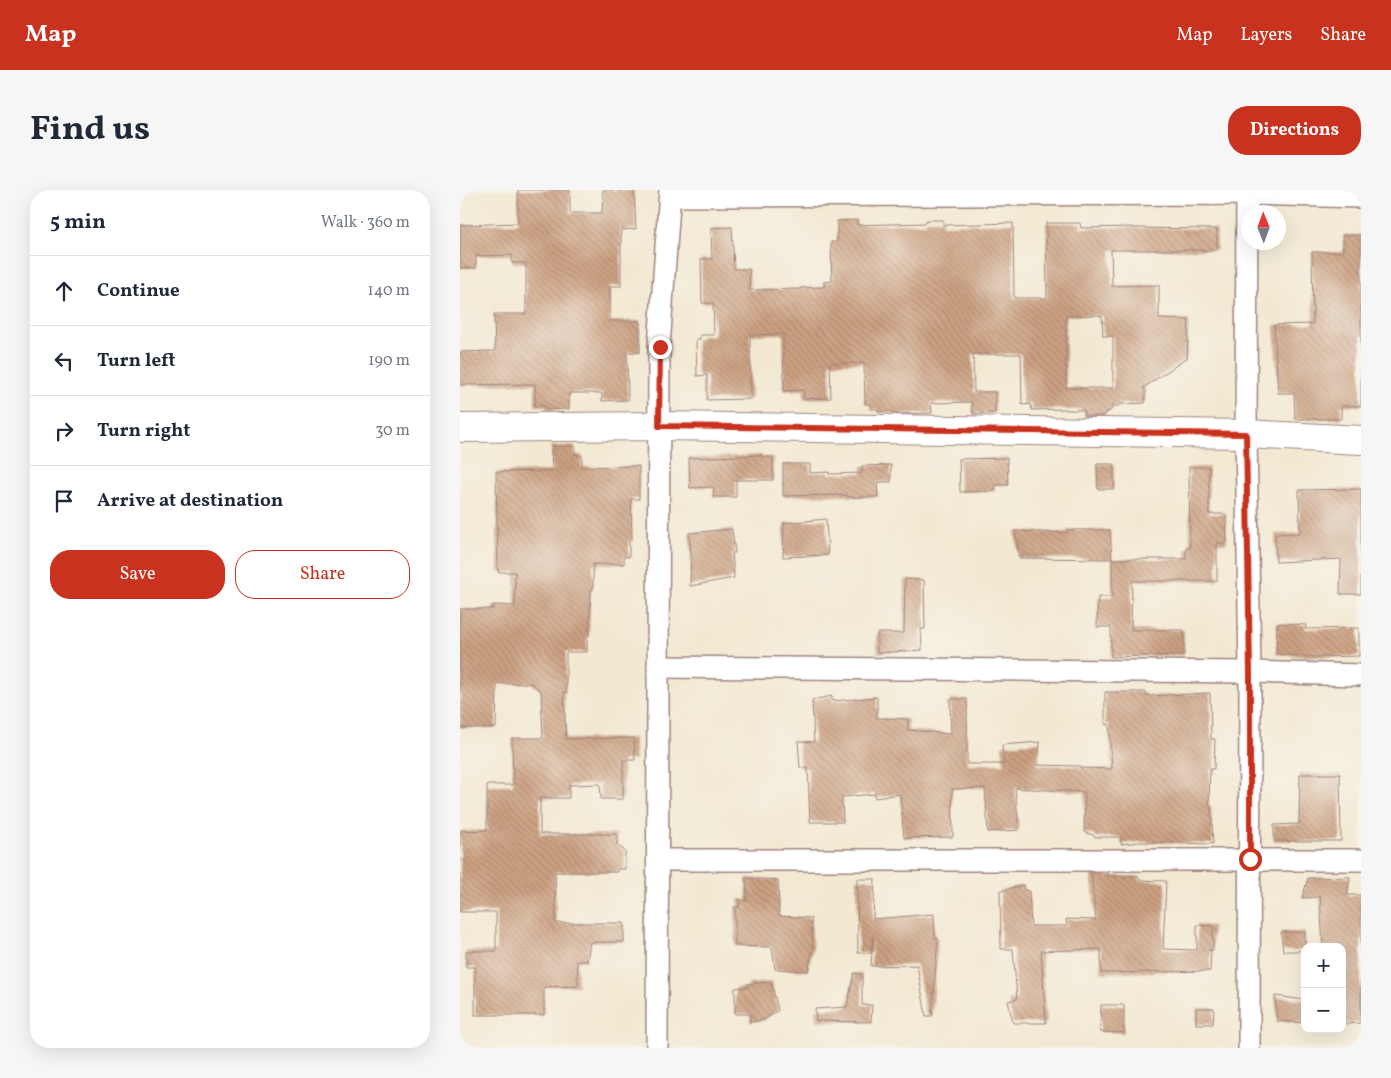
<!DOCTYPE html>
<html lang="en">
<head>
<meta charset="utf-8">
<style>
  body { margin:0; font-family:Vollkorn,serif; background:#f6f6f7; color:#1f2937 }
  .controls { position:absolute; right:15px; bottom:15px; display:grid; overflow:hidden; border-radius:10px; box-shadow:0 5px 20px #0002 }
  .controls button { width:45px; height:45px; display:grid; place-items:center; padding:0; border:0; border-bottom:1px solid #e0e1e3; background:#fff; color:#1f2937; font:25px sans-serif }
  .compass { position:absolute; left:781px; top:15px; width:45px; height:45px; border-radius:50%; background:#fff; box-shadow:0 5px 20px #0002; rotate:359deg }
  .stop { position:absolute; width:15px; height:15px; margin:-11px; border:4px solid #c8321e; border-radius:50%; background:#fff }
  .stop.end { background:#c8321e; border-color:#fff; box-shadow:0 1px 5px #0008 }
  .list { margin:0; padding:0; list-style:none }
  h2 { display:flex; justify-content:space-between; align-items:center; height:65px; margin:0; padding:0 20px; font-size:21px }
  h2 small { font-size:16px; font-weight:400; color:#747a83 }
  .list li { display:grid; grid-template-columns:32px 1fr auto; gap:15px; align-items:center; box-sizing:border-box; height:70px; padding:0 20px; border-top:1px solid #e0e1e3 }
  .list b { display:block; font-size:19px; white-space:nowrap }
  .list em { font-size:16px; font-style:normal; color:#747a83 }
  .actions { display:flex; gap:10px; padding:15px 20px }
  .actions a { flex:1; padding:11px 0; border:1px solid #c8321e; border-radius:20px; text-align:center; font-size:18px; color:#c8321e }
  .actions .main { background:#c8321e; color:#fff }
  .icon { flex:none; width:28px; height:28px; fill:none; stroke:currentColor; stroke-width:2; stroke-linecap:round; stroke-linejoin:round }
  .map { position:relative; flex:none; width:901px; height:858px; overflow:hidden; border-radius:20px }
  header { display:flex; align-items:center; gap:30px; box-sizing:border-box; height:70px; padding:0 25px; background:#c8321e; color:#fff }
  header strong { font-size:24px }
  nav { display:flex; gap:28px; margin-inline-start:auto; font-size:18px }
  .intro { display:flex; align-items:center; justify-content:space-between; box-sizing:border-box; height:120px; padding:0 30px }
  h1 { margin:0; font-size:35px }
  .button { padding:12px 22px; border-radius:20px; background:#c8321e; color:#fff; font-size:18px; font-weight:700 }
  main { display:flex; gap:30px; padding:0 30px }
  aside { flex:1; background:#fff; border-radius:20px; box-shadow:0 5px 20px #0002 }
  .map>svg:first-child { display:block }
  .building { fill:url(#building-back-hatch); fill-rule:evenodd }
  .lines { fill:none; stroke-linecap:round; stroke-linejoin:round }
  .minor-casing { stroke:#9e847f; stroke-width:24 }
  .tertiary-casing { stroke:#9e847f; stroke-width:30 }
  .minor { stroke:#fff; stroke-width:21 }
  .tertiary { stroke:#fff; stroke-width:28 }
  .route { stroke:#c8321e; stroke-width:6 }
</style>
</head>
<body>
<header>
<strong>Map</strong>
<nav><a>Map</a><a>Layers</a><a>Share</a></nav>
</header>
<div class="intro"><h1>Find us</h1><a class="button">Directions</a></div>
<main>
<aside>
<h2>5 min<small>Walk · 360 m</small></h2>
<ul class="list">
<li><svg class="icon" aria-label="ahead" viewBox="0 0 24 24"><path d="M12 20V5M6 11l6-6 6 6"/></svg><div><b>Continue</b></div><em>140 m</em></li>
<li><svg class="icon" aria-label="left" viewBox="0 0 24 24"><path d="M17 20v-9H6M10 6l-5 5 5 5"/></svg><div><b>Turn left</b></div><em>190 m</em></li>
<li><svg class="icon" aria-label="right" viewBox="0 0 24 24"><path d="M7 20v-9h11M14 6l5 5-5 5"/></svg><div><b>Turn right</b></div><em>30 m</em></li>
<li><svg class="icon" aria-label="arrive" viewBox="0 0 24 24"><path d="M6 21V4h12l-3 4 3 4H6"/></svg><div><b>Arrive at destination</b></div></li>
</ul>
<div class="actions"><a class="main">Save</a><a>Share</a></div>
</aside>
<div class="map">
<svg width="901" height="858" viewBox="0 0 901 858">
  <defs>
    <pattern id="building-back-hatch" width="6" height="6" patternUnits="userSpaceOnUse" patternTransform="scale(1.25)"><rect width="6" height="6" fill="#cda283"/><path d="M-1 5l2 2M0 0l6 6M5-1l2 2" fill="none" stroke="#a8836b"/></pattern>
  </defs>
  <rect width="100%" height="100%" fill="#f7f3e8"/>
  <filter id="ink" filterUnits="userSpaceOnUse"><feTurbulence type="fractalNoise" baseFrequency=".02" numOctaves="2"/><feDisplacementMap in="SourceGraphic" scale="10" xChannelSelector="R" yChannelSelector="G"/><feConvolveMatrix kernelMatrix="1 2 1 2 8 2 1 2 1" color-interpolation-filters="sRGB"/></filter>
  <filter id="wash" filterUnits="userSpaceOnUse"><feTurbulence type="fractalNoise" baseFrequency=".0096" numOctaves="4" result="noise"/><feDisplacementMap in="SourceGraphic" scale="20" xChannelSelector="R" yChannelSelector="G"/><feGaussianBlur stdDeviation="1.12" result="paint"/><feColorMatrix in="noise" values="0 0 0 0 0 0 0 0 0 0 0 0 0 0 0 0 0 1.4 0 .05"/><feComposite in="paint" operator="in"/></filter>
  <g filter="url(#wash)">
    <rect width="100%" height="100%" fill="#f3e9d3"/>
    <g id="blocks">
      <g class="building">
        <path d="M 58,0 L 110,0 L 110,23 L 142,23 L 143,0 L 174,0 L 176,39 L 161,40 L 161,96 L 150,96 L 150,131 L 180,131 L 180,162 L 167,162 L 168,210 L 142,211 L 142,203 L 109,203 L 109,219 L 86,220 L 86,216 L 75,216 L 75,194 L 0,195 L 0,162 L 35,161 L 34,124 L 66,124 L 66,73 L 52,73 L 52,65 L 16,66 L 16,78 L 0,78 L 0,35 L 58,33 Z"/>
        <path d="M 397,30 L 397,35 L 466,33 L 466,30 L 483,30 L 483,35 L 553,33 L 554,108 L 587,108 L 586,33 L 620,33 L 621,38 L 672,37 L 672,38 L 757,39 L 757,60 L 651,60 L 652,96 L 699,95 L 699,129 L 729,130 L 727,168 L 683,198 L 685,198 L 685,213 L 661,214 L 654,218 L 654,214 L 652,214 L 652,219 L 642,226 L 624,226 L 624,220 L 606,220 L 606,219 L 572,220 L 571,214 L 562,215 L 561,164 L 513,164 L 514,202 L 535,202 L 535,223 L 513,224 L 512,212 L 471,213 L 472,223 L 433,224 L 433,222 L 418,222 L 418,219 L 410,219 L 410,214 L 405,214 L 404,173 L 370,173 L 371,208 L 344,209 L 344,200 L 324,201 L 323,144 L 290,145 L 291,209 L 247,210 L 247,185 L 237,186 L 236,149 L 240,149 L 240,145 L 254,145 L 253,113 L 242,113 L 241,69 L 252,69 L 251,38 L 272,37 L 274,79 L 289,79 L 290,100 L 340,99 L 340,98 L 364,97 L 364,92 L 372,91 L 371,52 L 377,52 L 377,31 ZM 637,125 L 642,126 L 643,146 L 653,146 L 653,198 L 606,198 L 606,126 Z"/>
        <path d="M 883,45 L 901,45 L 901,216 L 881,216 L 881,229 L 835,229 L 834,203 L 818,203 L 814,135 L 853,134 L 852,62 L 883,62 Z"/>
        <path d="M 91,256 L 115,256 L 115,265 L 122,265 L 122,277 L 179,276 L 179,309 L 171,309 L 172,349 L 169,349 L 169,367 L 164,366 L 164,374 L 133,374 L 133,399 L 131,400 L 129,446 L 127,446 L 127,462 L 106,462 L 106,503 L 104,502 L 106,549 L 174,548 L 175,570 L 163,570 L 163,609 L 141,609 L 140,594 L 109,595 L 109,608 L 80,608 L 80,644 L 157,644 L 157,655 L 165,661 L 165,679 L 157,679 L 157,682 L 95,682 L 96,733 L 164,733 L 164,752 L 130,752 L 127,771 L 117,771 L 118,796 L 84,797 L 84,825 L 15,825 L 15,777 L 6,777 L 6,761 L 36,761 L 36,722 L 0,722 L 0,641 L 27,640 L 27,595 L 53,595 L 52,548 L 83,548 L 81,501 L 71,493 L 37,494 L 36,538 L 0,538 L 0,419 L 33,419 L 33,415 L 55,416 L 55,382 L 38,382 L 36,282 L 92,281 Z"/>
        <path d="M 302,265 L 302,267 L 313,267 L 313,290 L 276,290 L 276,307 L 253,307 L 254,297 L 230,298 L 229,268 Z"/>
        <path d="M 547,268 L 548,295 L 535,295 L 535,301 L 500,302 L 499,269 Z"/>
        <path d="M 323,274 L 350,274 L 350,283 L 369,282 L 369,284 L 402,283 L 402,276 L 431,275 L 431,292 L 417,292 L 418,307 L 387,307 L 387,305 L 323,306 Z"/>
        <path d="M 637,274 L 654,274 L 654,299 L 638,299 Z"/>
        <path d="M 729,277 L 749,277 L 749,324 L 766,324 L 767,353 L 757,353 L 757,391 L 672,391 L 671,440 L 724,440 L 724,465 L 651,467 L 651,437 L 637,437 L 638,407 L 652,407 L 652,369 L 726,369 L 726,358 L 730,358 Z"/>
        <path d="M 901,299 L 901,404 L 880,404 L 881,369 L 816,372 L 815,344 L 840,343 L 839,300 Z"/>
        <path d="M 366,329 L 368,365 L 323,367 L 324,333 Z"/>
        <path d="M 272,339 L 275,363 L 272,363 L 274,388 L 230,396 L 231,365 L 229,343 Z"/>
        <path d="M 607,340 L 650,340 L 652,369 L 559,368 L 555,341 L 607,343 Z"/>
        <path d="M 445,389 L 464,390 L 465,439 L 461,439 L 462,460 L 417,463 L 417,443 L 444,443 Z"/>
        <path d="M 817,433 L 846,435 L 845,439 L 899,438 L 899,466 L 855,467 L 816,464 Z"/>
        <path d="M 645,502 L 686,502 L 686,506 L 750,503 L 751,549 L 755,549 L 754,579 L 750,579 L 749,616 L 751,616 L 753,654 L 679,652 L 661,654 L 661,647 L 635,647 L 633,645 L 624,642 L 625,602 L 555,598 L 559,640 L 528,642 L 525,598 L 492,599 L 493,647 L 444,648 L 440,604 L 415,608 L 415,604 L 382,607 L 383,632 L 350,632 L 348,578 L 340,578 L 338,551 L 354,552 L 352,510 L 372,506 L 372,511 L 417,507 L 417,528 L 448,529 L 448,540 L 491,544 L 490,509 L 507,509 L 507,574 L 544,574 L 542,555 L 580,552 L 578,575 L 620,576 L 620,578 L 652,579 L 649,534 L 645,534 Z"/>
        <path d="M 840,584 L 880,584 L 881,651 L 814,651 L 814,635 L 839,634 Z"/>
        <path d="M 647,682 L 647,686 L 679,686 L 679,690 L 706,691 L 703,759 L 737,760 L 737,735 L 753,736 L 753,760 L 748,760 L 751,760 L 750,781 L 641,783 L 641,759 L 581,761 L 586,833 L 553,833 L 548,811 L 557,809 L 553,759 L 541,759 L 540,701 L 563,695 L 564,700 L 569,701 L 571,736 L 607,736 L 606,729 L 636,730 L 631,683 Z"/>
        <path d="M 890,687 L 887,705 L 901,705 L 901,833 L 882,834 L 882,757 L 863,757 L 860,707 L 842,708 L 848,688 Z"/>
        <path d="M 286,688 L 318,690 L 319,726 L 351,728 L 353,757 L 348,781 L 315,779 L 312,757 L 275,756 L 275,716 L 279,718 L 279,709 L 287,711 Z"/>
        <path d="M 397,689 L 415,689 L 413,729 L 474,724 L 475,748 L 478,748 L 472,826 L 466,826 L 457,775 L 411,776 L 413,746 L 411,763 L 398,763 Z"/>
        <path d="M 821,742 L 845,742 L 845,761 L 823,761 Z"/>
        <path d="M 394,783 L 402,784 L 402,815 L 412,815 L 411,832 L 356,831 L 355,819 L 387,817 Z"/>
        <path d="M 311,792 L 318,820 L 304,830 L 290,832 L 290,824 L 275,824 L 275,798 L 289,797 L 288,794 Z"/>
        <path d="M 815,806 L 845,810 L 845,833 L 817,831 Z"/>
        <path d="M 641,815 L 664,815 L 664,843 L 640,842 Z"/>
        <path d="M 736,818 L 754,818 L 753,834 L 736,834 Z"/>
      </g>
    </g>
  </g>
  <g filter="url(#ink)">
    <use href="#blocks" fill-opacity="0" stroke="#9e847f" stroke-width="1"/>
    <g class="lines">
      <defs>
        <g id="minor">
          <path d="M 787,0 L 786,244 L 790,482 L 789,858"/>
          <path d="M 210,6 L 787,4 L 901,7"/>
          <path d="M 198,477 L 790,482 L 901,485"/>
          <path d="M 198,670 L 901,670"/>
          <path d="M 197,858 L 199,157 L 210,0"/>
        </g>
        <path id="tertiary" d="M 0,238 L 199,236 L 786,244 L 901,250"/>
      </defs>
      <use href="#minor" class="minor-casing"/>
      <use href="#tertiary" class="tertiary-casing"/>
      <use href="#minor" class="minor"/>
      <use href="#tertiary" class="tertiary"/>
    </g>
  </g>
  <g class="lines" filter="url(#ink)">
    <path class="route" d="M 200,157 L 199,236 L 786,244 L 790,482 L 790,669"/>
  </g>
</svg>
<div class="controls">
<button>+</button>
<button>−</button>
</div>
<svg class="compass" viewBox="-18 -18 36 36"><path d="M0-13l5 13h-10z" fill="#e53935"/><path d="M0 13l5-13h-10z" fill="#747a83"/></svg>
<div class="stop" style="left:790px;top:669px"></div>
<div class="stop end" style="left:200px;top:157px"></div>
</div>
</main>
</body>
</html>
